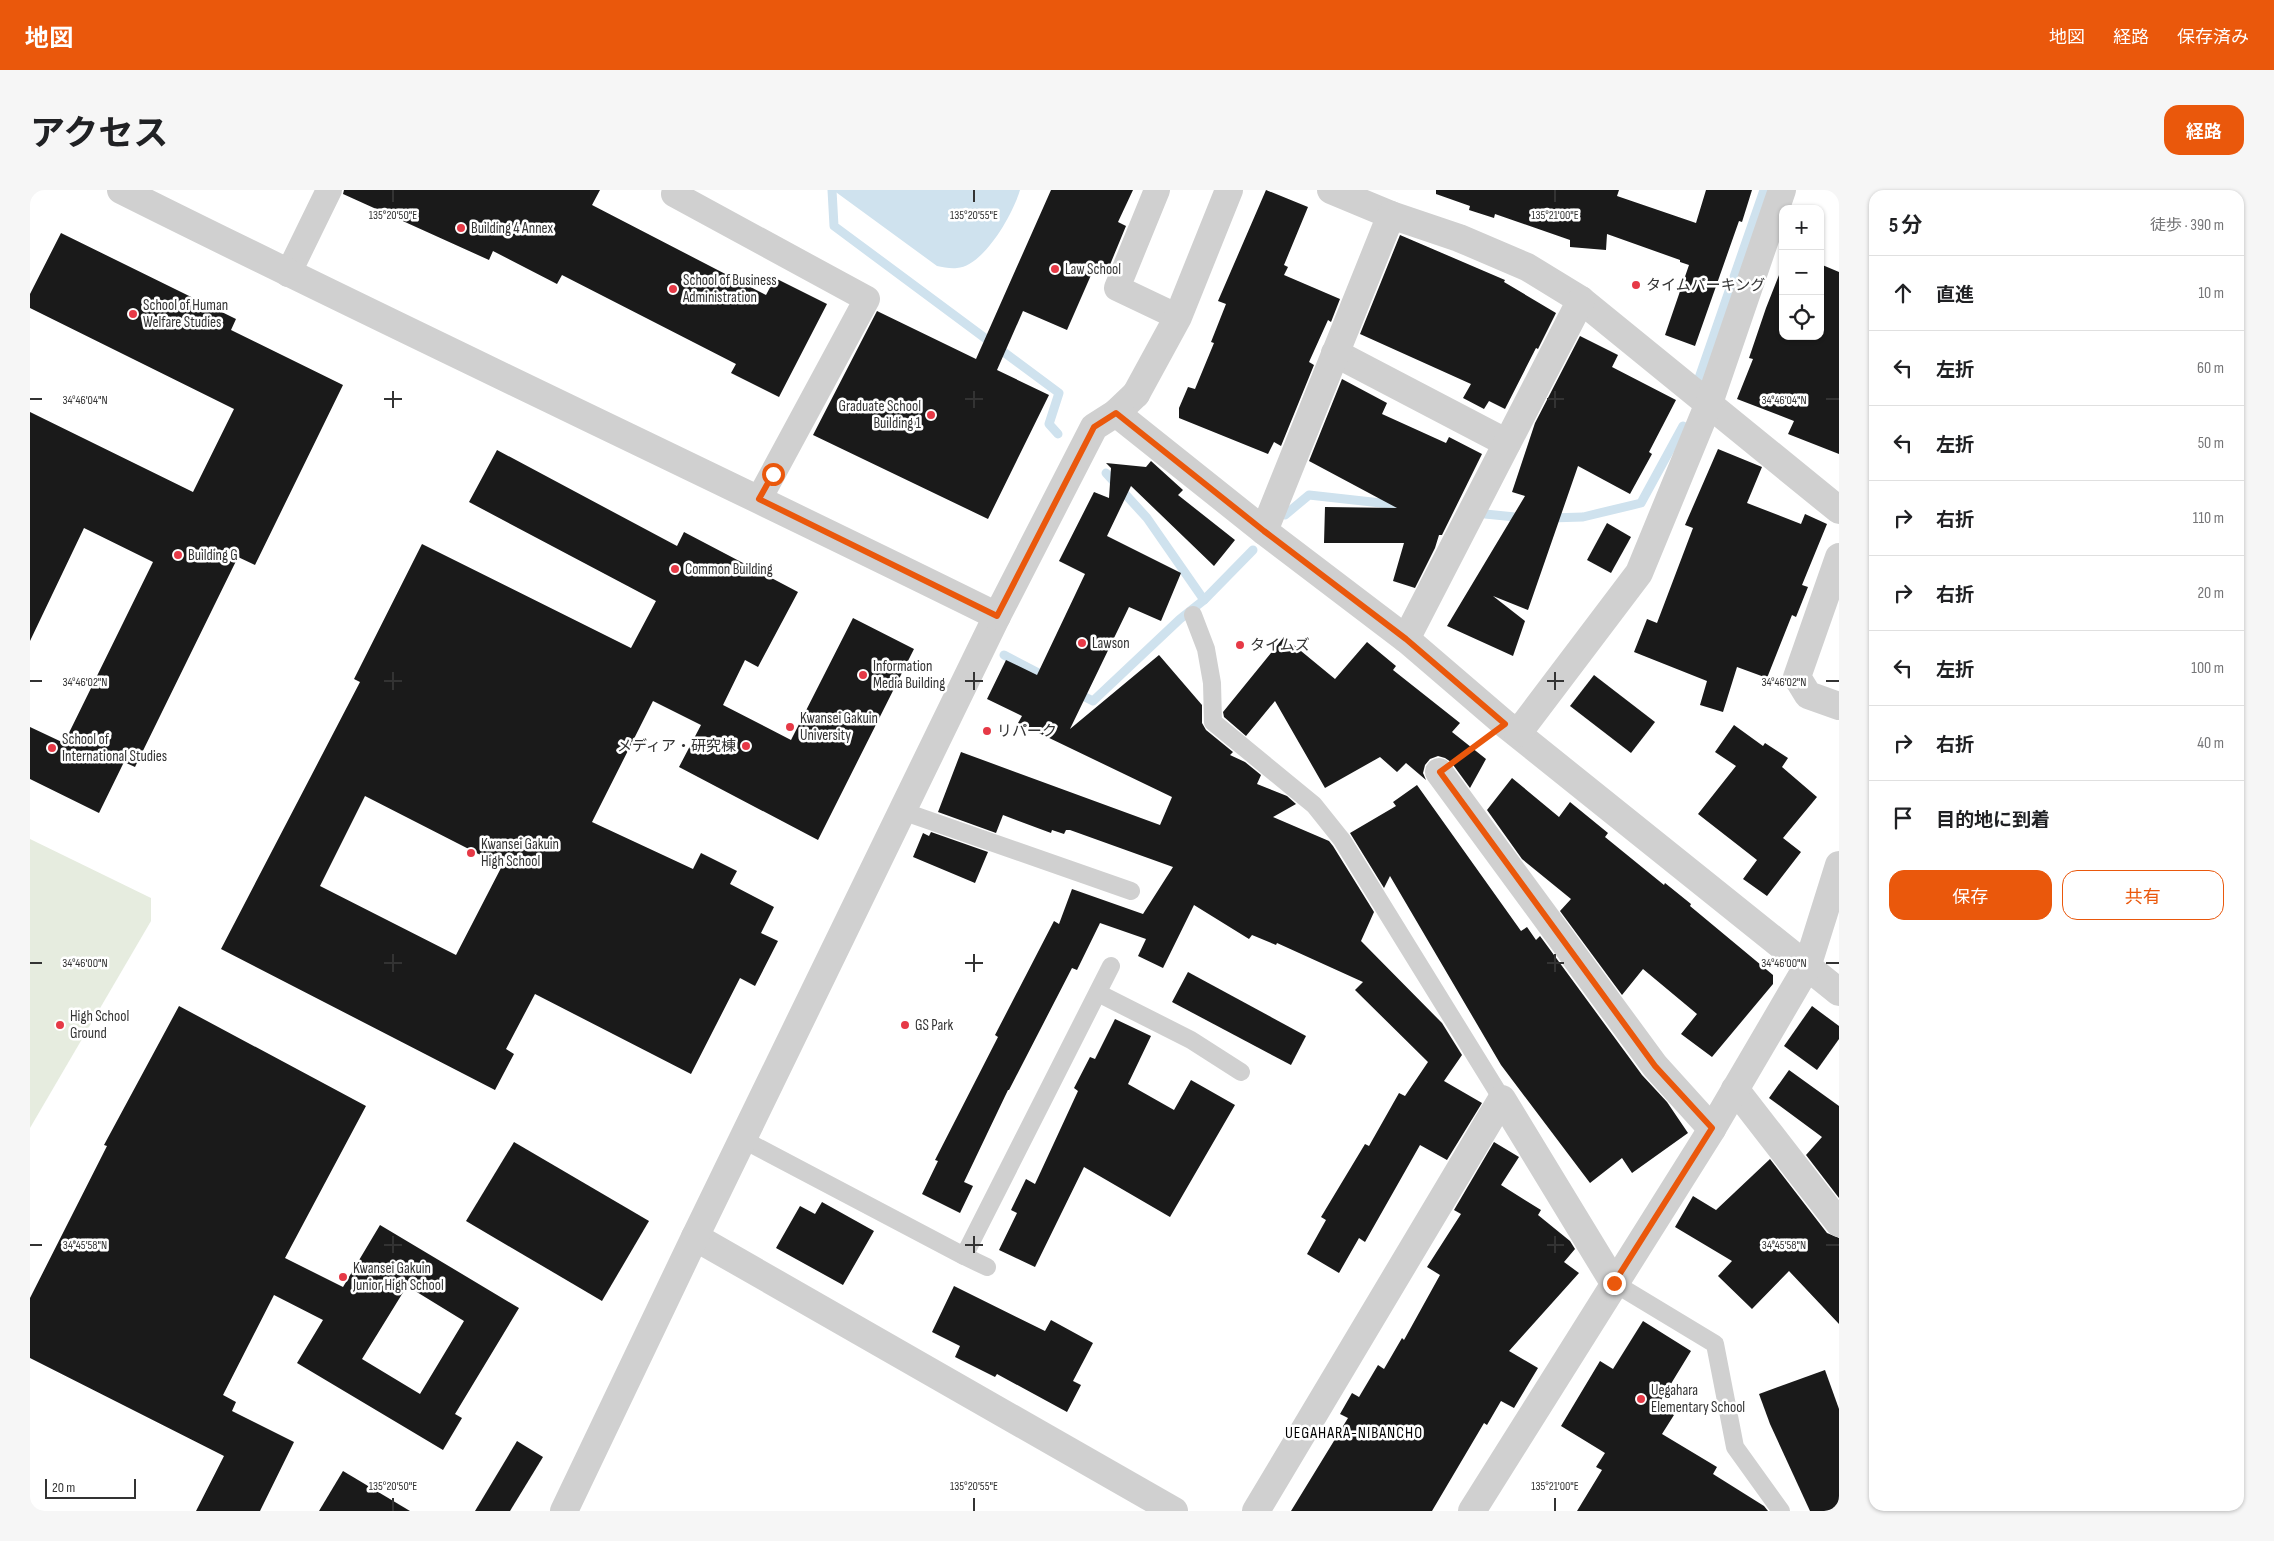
<!DOCTYPE html>
<html lang="ja">
<head>
<meta charset="utf-8">
<style>
  body { margin:0; font-family:"Sofia Sans Condensed","Noto Sans JP",sans-serif; background:#f6f6f6; color:#202124 }
  .controls { position:absolute; right:15px; top:15px; display:grid; overflow:hidden; border-radius:10px; box-shadow:0 1px 4px #0004 }
  .controls button { width:45px; height:45px; display:grid; place-items:center; padding:0; border:0; border-bottom:1px solid #e0e0e0; background:#fff; color:#202124; font:25px sans-serif }
  .scale { position:absolute; left:15px; bottom:12px; width:91px; box-sizing:border-box; padding-left:5px; border:2px solid #333; border-top:0; font-size:14px; line-height:18px; white-space:nowrap; color:#333; -webkit-text-stroke:4px #fff; paint-order:stroke }
  .stop { position:absolute; width:15px; height:15px; margin:-11px; border:4px solid #ea580c; border-radius:50%; background:#fff }
  .stop.end { background:#ea580c; border-color:#fff; box-shadow:0 1px 5px #0008 }
  .list { margin:0; padding:0; list-style:none }
  h2 { display:flex; justify-content:space-between; align-items:center; height:65px; margin:0; padding:0 20px; font-size:21px }
  h2 small { font-size:16px; font-weight:400; color:#757577 }
  .list li { display:grid; grid-template-columns:32px 1fr auto; gap:15px; align-items:center; box-sizing:border-box; height:75px; padding:0 20px; border-top:1px solid #e0e0e0 }
  .list b { display:block; font-size:19px; white-space:nowrap }
  .list em { font-size:16px; font-style:normal; color:#757577 }
  .actions { display:flex; gap:10px; padding:15px 20px }
  .actions a { flex:1; padding:11px 0; border:1px solid #ea580c; border-radius:15px; text-align:center; font-size:18px; color:#ea580c }
  .actions .main { background:#ea580c; color:#fff }
  .icon { flex:none; width:28px; height:28px; fill:none; stroke:currentColor; stroke-width:2; stroke-linecap:round; stroke-linejoin:round }
  .map { position:relative; flex:none; width:1809px; height:1321px; overflow:hidden; border-radius:15px }
  header { display:flex; align-items:center; gap:30px; box-sizing:border-box; height:70px; padding:0 25px; background:#ea580c; color:#fff }
  header strong { font-size:24px }
  nav { display:flex; gap:28px; margin-inline-start:auto; font-size:18px }
  .intro { display:flex; align-items:center; justify-content:space-between; box-sizing:border-box; height:120px; padding:0 30px }
  h1 { margin:0; font-size:35px }
  .button { padding:12px 22px; border-radius:15px; background:#ea580c; color:#fff; font-size:18px; font-weight:700 }
  main { display:flex; gap:30px; padding:0 30px }
  aside { flex:1; background:#fff; border-radius:15px; box-shadow:0 1px 4px #0004 }
  .map>svg:first-child { display:block }
  .green { fill:#e6ecdf }
  .water { fill:#cfe2ee }
  .lines { fill:none; stroke-linecap:round; stroke-linejoin:round }
  .stream { stroke:#cfe2ee; stroke-width:9 }
  .building { fill:#1a1a1a; fill-rule:evenodd }
  .path { stroke:#cdcdcd; stroke-width:3; stroke-dasharray:2.5 2.5; stroke-linecap:butt }
  .service { stroke:#d0d0d0; stroke-width:18 }
  .pedestrian { stroke:#d0d0d0; stroke-width:26 }
  .minor { stroke:#d0d0d0; stroke-width:28 }
  .tertiary { stroke:#d0d0d0; stroke-width:28 }
  .route { stroke:#ea580c; stroke-width:6 }
  .ticks { fill:none; stroke:#333; stroke-width:2 }
  .poi-dot { fill:#e63946; stroke:#fff; stroke-width:2 }
  .labels { text-anchor:middle; dominant-baseline:central; stroke-width:5; stroke-linejoin:round; paint-order:stroke }
  .poi-label { font-size:15px; fill:#333; stroke:#fff; text-anchor:start }
  .neighbourhood-label { font-size:16px; letter-spacing:1px; fill:#000; stroke:#fff }
  .ticks-label { font-size:12px; text-anchor:middle; fill:#333; stroke:#fff; stroke-width:5; stroke-linejoin:round; paint-order:stroke }
</style>
</head>
<body>
<header>
<strong>地図</strong>
<nav><a>地図</a><a>経路</a><a>保存済み</a></nav>
</header>
<div class="intro"><h1>アクセス</h1><a class="button">経路</a></div>
<main>
<div class="map">
<svg width="1809" height="1321" viewBox="0 0 1809 1321">
  <rect width="100%" height="100%" fill="#fff"/>
  <path class="green" d="M 0,649 L 121,708 L 121,731 L 0,938 Z"/>
  <path class="water" d="M 803,0 L 990,0 C 983,24 954,76 927,78 C 921,79 913,77 907,76 Z"/>
  <g class="lines">
    <g class="stream">
      <path d="M 802,0 L 804,36 L 1029,203 L 1019,234 L 1028,244"/>
      <path d="M 1669,188 L 1734,0"/>
      <path d="M 1076,283 L 1117,328 L 1174,410 L 1223,360"/>
      <path d="M 1455,324 L 1495,328"/>
      <path d="M 1255,325 L 1279,305 L 1369,315"/>
      <path d="M 1520,328 L 1553,327 L 1611,313 L 1653,236"/>
      <path d="M 974,465 L 1018,488"/>
      <path d="M 1045,502 L 1063,511 L 1150,429 L 1174,410"/>
    </g>
  </g>
  <g class="building">
    <path d="M 314,0 L 570,0 L 562,15 L 736,105 L 745,88 L 797,114 L 749,207 L 701,183 L 706,174 L 532,85 L 527,94 L 463,61 L 459,70 L 313,4 Z"/>
    <path d="M 1021,0 L 1103,0 L 1088,32 L 1096,36 L 1077,82 L 1065,76 L 1037,140 L 993,121 L 967,180 L 1019,205 L 958,329 L 783,245 L 847,121 L 946,169 Z"/>
    <path d="M 1236,0 L 1278,17 L 1254,75 L 1258,77 L 1254,85 L 1310,109 L 1301,132 L 1298,130 L 1279,172 L 1284,175 L 1251,256 L 1244,252 L 1238,264 L 1149,228 L 1149,218 L 1158,197 L 1165,199 L 1184,153 L 1181,152 L 1196,114 L 1188,111 Z"/>
    <path d="M 1406,0 L 1589,0 L 1587,6 L 1666,33 L 1676,0 L 1722,0 L 1712,32 L 1709,31 L 1665,156 L 1635,145 L 1659,75 L 1650,72 L 1650,70 L 1577,44 L 1576,60 L 1540,57 L 1540,50 L 1465,24 L 1464,28 L 1439,20 L 1440,16 L 1406,4 Z"/>
    <path d="M 31,43 L 206,129 L 201,140 L 313,195 L 225,375 L 208,367 L 105,577 L 94,572 L 69,623 L 0,589 L 0,537 L 34,553 L 123,372 L 54,338 L 0,451 L 0,222 L 163,302 L 204,219 L 0,118 L 0,104 Z"/>
    <path d="M 1370,45 L 1475,90 L 1474,92 L 1526,123 L 1508,159 L 1506,158 L 1475,219 L 1459,211 L 1454,219 L 1433,208 L 1441,194 L 1330,144 Z"/>
    <path d="M 1790,74 L 1809,82 L 1809,264 L 1758,244 L 1764,231 L 1707,209 L 1723,169 L 1719,168 L 1736,118 L 1753,75 L 1753,146 L 1790,146 Z"/>
    <path d="M 1550,146 L 1588,165 L 1582,177 L 1646,210 L 1619,262 L 1622,264 L 1600,304 L 1548,276 L 1498,420 L 1463,406 L 1495,431 L 1483,466 L 1417,436 L 1495,306 L 1482,302 L 1505,233 Z"/>
    <path d="M 1312,189 L 1357,213 L 1352,224 L 1416,253 L 1419,247 L 1452,264 L 1412,345 L 1409,345 L 1405,358 L 1385,398 L 1363,391 L 1374,353 L 1294,353 L 1295,317 L 1367,318 L 1279,271 Z"/>
    <path d="M 1688,259 L 1732,277 L 1717,313 L 1771,334 L 1775,324 L 1797,334 L 1772,395 L 1778,397 L 1766,427 L 1762,425 L 1737,488 L 1707,477 L 1693,522 L 1670,515 L 1677,491 L 1604,462 L 1617,429 L 1627,433 L 1663,338 L 1655,335 Z"/>
    <path d="M 467,260 L 647,356 L 654,342 L 768,402 L 728,477 L 715,470 L 693,515 L 761,550 L 823,428 L 884,459 L 788,650 L 649,577 L 671,535 L 623,511 L 562,632 L 663,679 L 671,663 L 707,681 L 700,694 L 744,717 L 731,743 L 748,751 L 725,796 L 710,788 L 661,884 L 505,804 L 476,859 L 484,864 L 465,900 L 191,759 L 330,492 L 324,489 L 392,354 L 601,458 L 626,411 L 439,312 ZM 335,606 L 472,676 L 426,765 L 290,696 Z"/>
    <path d="M 1121,271 L 1153,300 L 1148,305 L 1205,350 L 1184,376 L 1101,296 L 1077,346 L 1151,383 L 1131,431 L 1099,417 L 1040,539 L 1129,465 L 1172,515 L 1172,533 L 1176,540 L 1203,562 L 1200,565 L 1215,572 L 1231,585 L 1227,594 L 1257,606 L 1266,614 L 1243,627 L 1299,651 L 1303,656 L 1344,722 L 1331,751 L 1412,833 L 1432,865 L 1414,891 L 1452,913 L 1417,970 L 1390,955 L 1335,1052 L 1329,1048 L 1309,1083 L 1277,1064 L 1296,1030 L 1291,1027 L 1335,954 L 1339,956 L 1369,903 L 1375,906 L 1398,872 L 1325,800 L 1333,792 L 1247,753 L 1246,755 L 1222,745 L 1219,749 L 1164,715 L 1133,778 L 1108,766 L 1116,749 L 1070,733 L 1047,780 L 1042,778 L 979,900 L 978,900 L 934,992 L 943,996 L 930,1023 L 892,1004 L 908,971 L 905,970 L 968,847 L 965,845 L 1024,731 L 1029,734 L 1042,699 L 1113,724 L 1143,677 L 1040,640 L 1036,640 L 1034,644 L 1022,640 L 1021,643 L 973,625 L 966,643 L 908,622 L 931,562 L 1130,635 L 1142,607 L 988,533 L 992,526 L 957,509 L 976,470 L 1007,485 L 1055,384 L 1029,371 L 1064,302 L 1079,308 L 1081,278 L 1076,273 L 1116,277 Z"/>
    <path d="M 1577,333 L 1601,347 L 1581,383 L 1557,370 Z"/>
    <path d="M 1254,447 L 1305,489 L 1337,452 L 1366,476 L 1363,480 L 1430,533 L 1422,542 L 1456,569 L 1440,598 L 1421,572 L 1415,568 L 1408,566 L 1400,569 L 1395,575 L 1393,583 L 1396,590 L 1376,573 L 1367,582 L 1350,567 L 1295,598 L 1245,511 L 1216,546 L 1194,527 L 1193,522 Z"/>
    <path d="M 1564,485 L 1625,532 L 1601,563 L 1540,516 Z"/>
    <path d="M 1704,535 L 1733,556 L 1735,553 L 1758,568 L 1752,577 L 1787,607 L 1753,648 L 1771,662 L 1737,706 L 1713,689 L 1727,670 L 1668,624 L 1706,576 L 1685,562 Z"/>
    <path d="M 1482,588 L 1529,627 L 1540,612 L 1578,643 L 1575,647 L 1634,695 L 1635,693 L 1661,714 L 1660,716 L 1743,785 L 1743,794 L 1682,867 L 1651,844 L 1667,824 L 1613,779 L 1592,805 L 1530,721 L 1541,709 L 1492,669 L 1457,620 Z"/>
    <path d="M 1387,595 L 1491,741 L 1497,737 L 1506,750 L 1510,746 L 1612,885 L 1637,912 L 1658,943 L 1602,983 L 1592,968 L 1560,993 L 1471,875 L 1360,686 L 1354,698 L 1320,643 L 1366,616 L 1363,612 Z"/>
    <path d="M 901,642 L 958,662 L 945,693 L 883,667 L 893,643 L 899,646 Z"/>
    <path d="M 1158,782 L 1276,846 L 1261,875 L 1142,812 Z"/>
    <path d="M 149,816 L 336,916 L 255,1068 L 313,1097 L 350,1035 L 489,1118 L 425,1224 L 432,1228 L 413,1260 L 267,1173 L 293,1130 L 244,1105 L 193,1205 L 206,1212 L 202,1221 L 264,1252 L 230,1321 L 166,1321 L 194,1266 L 0,1168 L 0,1108 L 77,956 L 74,955 ZM 377,1096 L 434,1131 L 390,1204 L 332,1169 Z"/>
    <path d="M 1782,816 L 1809,836 L 1809,849 L 1787,880 L 1754,856 Z"/>
    <path d="M 1085,829 L 1121,846 L 1098,894 L 1144,920 L 1161,890 L 1205,915 L 1140,1027 L 1054,977 L 1005,1077 L 969,1060 L 987,1023 L 981,1020 L 996,989 L 1005,994 L 1048,901 L 1044,898 L 1060,867 L 1065,869 Z"/>
    <path d="M 1759,880 L 1809,916 L 1809,1008 L 1776,965 L 1792,947 L 1739,908 Z"/>
    <path d="M 484,952 L 619,1031 L 572,1111 L 436,1031 Z"/>
    <path d="M 1464,952 L 1489,967 L 1471,995 L 1511,1020 L 1508,1025 L 1540,1051 L 1545,1059 L 1534,1072 L 1549,1083 L 1479,1161 L 1508,1178 L 1484,1218 L 1471,1211 L 1457,1235 L 1454,1233 L 1402,1321 L 1261,1321 L 1318,1228 L 1310,1224 L 1322,1203 L 1329,1207 L 1348,1175 L 1354,1179 L 1372,1148 L 1374,1150 L 1410,1085 L 1397,1077 L 1431,1024 L 1424,1020 Z"/>
    <path d="M 1740,969 L 1797,1043 L 1809,1048 L 1809,1134 L 1759,1081 L 1722,1119 L 1688,1086 L 1702,1071 L 1645,1037 L 1663,1006 L 1686,1020 Z"/>
    <path d="M 792,1012 L 844,1041 L 813,1095 L 746,1058 L 770,1016 L 785,1024 Z"/>
    <path d="M 924,1096 L 1015,1141 L 1021,1130 L 1063,1153 L 1043,1191 L 1051,1195 L 1037,1222 L 967,1184 L 965,1187 L 925,1167 L 930,1156 L 902,1142 Z"/>
    <path d="M 1613,1131 L 1661,1161 L 1628,1215 L 1644,1225 L 1632,1244 L 1687,1277 L 1683,1284 L 1734,1316 L 1738,1321 L 1547,1321 L 1572,1280 L 1566,1277 L 1575,1263 L 1531,1236 L 1570,1171 L 1583,1179 Z"/>
    <path d="M 1795,1180 L 1809,1219 L 1809,1321 L 1780,1321 L 1740,1234 L 1729,1204 Z"/>
    <path d="M 487,1251 L 513,1267 L 480,1321 L 445,1321 Z"/>
    <path d="M 313,1281 L 380,1321 L 289,1321 Z"/>
  </g>
  <g class="lines">
    <path class="path" d="M 1433,564 L 1450,552"/>
    <g class="service">
      <path d="M 1163,425 L 1176,459 L 1182,493 L 1183,532 L 1284,615 L 1312,650 L 1472,909"/>
      <path d="M 872,621 L 1101,701"/>
      <path d="M 1068,803 L 1161,850 L 1211,882"/>
      <path d="M 712,949 L 934,1066 L 1081,776"/>
      <path d="M 934,1066 L 957,1077"/>
      <path d="M 1584,1093 L 1685,1154 L 1705,1257 L 1751,1321"/>
    </g>
    <g class="pedestrian">
      <path d="M 646,0 L 644,4 L 837,109 L 729,309"/>
      <path d="M 1127,0 L 1087,98 L 1148,127"/>
      <path d="M 258,84 L 299,0"/>
    </g>
    <g class="minor">
      <path d="M 1301,0 L 1361,25 L 1429,48 L 1497,77 L 1551,110 L 1809,320"/>
      <path d="M 1305,163 L 1477,253"/>
      <path d="M 1086,223 L 1234,341 L 1376,449 L 1475,534 L 1809,802"/>
      <path d="M 1234,341 L 1361,25"/>
      <path d="M 1809,367 L 1767,487 L 1778,505 L 1809,516"/>
      <path d="M 1376,449 L 1551,110"/>
      <path d="M 1488,543 L 1609,383 L 1679,213 L 1752,0"/>
      <path d="M 1409,582 L 1625,876 L 1682,939"/>
      <path d="M 1705,899 L 1809,1033"/>
      <path d="M 665,1047 L 1144,1321"/>
      <path d="M 534,1321 L 665,1047 L 967,426 L 1064,237 L 1086,223 L 1106,204"/>
      <path d="M 1226,1321 L 1472,909 L 1584,1093"/>
      <path d="M 1442,1321 L 1682,939 L 1777,777 L 1809,675"/>
    </g>
    <g class="tertiary">
      <path d="M 91,0 C 381,145 676,282 967,426"/>
      <path d="M 1106,204 L 1148,127 L 1199,0"/>
    </g>
  </g>
  <g class="lines">
    <path class="route" d="M 743,284 L 729,309 L 967,426 L 1064,237 L 1086,223 L 1234,341 L 1376,449 L 1475,534 L 1410,582 L 1625,876 L 1682,938 L 1584,1093"/>
  </g>
  <path class="ticks" d="M 363,0 L 363,12M 944,0 L 944,12M 1525,0 L 1525,12M 363,201 L 363,218M 944,201 L 944,218M 1525,201 L 1525,218M 0,209 L 12,209M 354,209 L 372,209M 935,209 L 953,209M 1517,209 L 1534,209M 1796,209 L 1809,209M 363,482 L 363,500M 944,482 L 944,500M 1525,482 L 1525,500M 0,491 L 12,491M 354,491 L 372,491M 935,491 L 953,491M 1517,491 L 1534,491M 1796,491 L 1809,491M 363,764 L 363,782M 944,764 L 944,782M 1525,764 L 1525,782M 0,773 L 12,773M 354,773 L 372,773M 935,773 L 953,773M 1517,773 L 1534,773M 1796,773 L 1809,773M 363,1046 L 363,1063M 944,1046 L 944,1063M 1525,1046 L 1525,1063M 0,1055 L 12,1055M 354,1055 L 372,1055M 935,1055 L 953,1055M 1517,1055 L 1534,1055M 1796,1055 L 1809,1055M 363,1308 L 363,1321M 944,1308 L 944,1321M 1525,1308 L 1525,1321"/>
  <g class="poi-dot">
    <circle cx="431" cy="38" r="5"/>
    <circle cx="1025" cy="79" r="5"/>
    <circle cx="1606" cy="95" r="5"/>
    <circle cx="643" cy="99" r="5"/>
    <circle cx="103" cy="124" r="5"/>
    <circle cx="901" cy="225" r="5"/>
    <circle cx="148" cy="365" r="5"/>
    <circle cx="645" cy="379" r="5"/>
    <circle cx="1052" cy="453" r="5"/>
    <circle cx="1210" cy="455" r="5"/>
    <circle cx="833" cy="485" r="5"/>
    <circle cx="760" cy="537" r="5"/>
    <circle cx="957" cy="541" r="5"/>
    <circle cx="716" cy="556" r="5"/>
    <circle cx="22" cy="558" r="5"/>
    <circle cx="441" cy="663" r="5"/>
    <circle cx="30" cy="835" r="5"/>
    <circle cx="875" cy="835" r="5"/>
    <circle cx="313" cy="1087" r="5"/>
    <circle cx="1611" cy="1209" r="5"/>
  </g>
  <g class="labels">
    <g class="poi-label">
      <text x="441" y="38">Building 4 Annex</text>
      <text x="1035" y="79">Law School</text>
      <text x="653" y="90">School of Business<tspan x="653" dy="17">Administration</tspan></text>
      <text x="1616" y="95">タイムパーキング</text>
      <text x="113" y="115">School of Human<tspan x="113" dy="17">Welfare Studies</tspan></text>
      <text x="891" y="216" text-anchor="end">Graduate School<tspan x="891" dy="17">Building 1</tspan></text>
      <text x="158" y="365">Building G</text>
      <text x="655" y="379">Common Building</text>
      <text x="1062" y="453">Lawson</text>
      <text x="1220" y="455">タイムズ</text>
      <text x="843" y="476">Information<tspan x="843" dy="17">Media Building</tspan></text>
      <text x="770" y="528">Kwansei Gakuin<tspan x="770" dy="17">University</tspan></text>
      <text x="967" y="541">リパーク</text>
      <text x="32" y="549">School of<tspan x="32" dy="17">International Studies</tspan></text>
      <text x="706" y="556" text-anchor="end">メディア・研究棟</text>
      <text x="451" y="654">Kwansei Gakuin<tspan x="451" dy="17">High School</tspan></text>
      <text x="40" y="826">High School<tspan x="40" dy="17">Ground</tspan></text>
      <text x="885" y="835">GS Park</text>
      <text x="323" y="1078">Kwansei Gakuin<tspan x="323" dy="17">Junior High School</tspan></text>
      <text x="1621" y="1200">Uegahara<tspan x="1621" dy="17">Elementary School</tspan></text>
    </g>
    <g class="neighbourhood-label">
      <text x="1324" y="1243">UEGAHARA-NIBANCHO</text>
    </g>
  </g>
  <g class="ticks-label">
    <text x="363" y="29">135°20'50"E</text>
    <text x="944" y="29">135°20'55"E</text>
    <text x="1525" y="29">135°21'00"E</text>
    <text x="55" y="214">34°46'04"N</text>
    <text x="1754" y="214">34°46'04"N</text>
    <text x="55" y="496">34°46'02"N</text>
    <text x="1754" y="496">34°46'02"N</text>
    <text x="55" y="777">34°46'00"N</text>
    <text x="1754" y="777">34°46'00"N</text>
    <text x="55" y="1059">34°45'58"N</text>
    <text x="1754" y="1059">34°45'58"N</text>
    <text x="363" y="1300">135°20'50"E</text>
    <text x="944" y="1300">135°20'55"E</text>
    <text x="1525" y="1300">135°21'00"E</text>
  </g>
</svg>
<div class="controls">
<button>+</button>
<button>−</button>
<button><svg class="icon" aria-label="locate" viewBox="0 0 24 24"><circle cx="12" cy="12" r="6"/><path d="M12 2v4M12 18v4M2 12h4M18 12h4"/></svg></button>
</div>
<div class="scale">20 m</div>
<div class="stop" style="left:743px;top:284px"></div>
<div class="stop end" style="left:1584px;top:1093px"></div>
</div>
<aside>
<h2>5 分<small>徒歩 · 390 m</small></h2>
<ul class="list">
<li><svg class="icon" aria-label="ahead" viewBox="0 0 24 24"><path d="M12 20V5M6 11l6-6 6 6"/></svg><div><b>直進</b></div><em>10 m</em></li>
<li><svg class="icon" aria-label="left" viewBox="0 0 24 24"><path d="M17 20v-9H6M10 6l-5 5 5 5"/></svg><div><b>左折</b></div><em>60 m</em></li>
<li><svg class="icon" aria-label="left" viewBox="0 0 24 24"><path d="M17 20v-9H6M10 6l-5 5 5 5"/></svg><div><b>左折</b></div><em>50 m</em></li>
<li><svg class="icon" aria-label="right" viewBox="0 0 24 24"><path d="M7 20v-9h11M14 6l5 5-5 5"/></svg><div><b>右折</b></div><em>110 m</em></li>
<li><svg class="icon" aria-label="right" viewBox="0 0 24 24"><path d="M7 20v-9h11M14 6l5 5-5 5"/></svg><div><b>右折</b></div><em>20 m</em></li>
<li><svg class="icon" aria-label="left" viewBox="0 0 24 24"><path d="M17 20v-9H6M10 6l-5 5 5 5"/></svg><div><b>左折</b></div><em>100 m</em></li>
<li><svg class="icon" aria-label="right" viewBox="0 0 24 24"><path d="M7 20v-9h11M14 6l5 5-5 5"/></svg><div><b>右折</b></div><em>40 m</em></li>
<li><svg class="icon" aria-label="arrive" viewBox="0 0 24 24"><path d="M6 21V4h12l-3 4 3 4H6"/></svg><div><b>目的地に到着</b></div></li>
</ul>
<div class="actions"><a class="main">保存</a><a>共有</a></div>
</aside>
</main>
</body>
</html>
